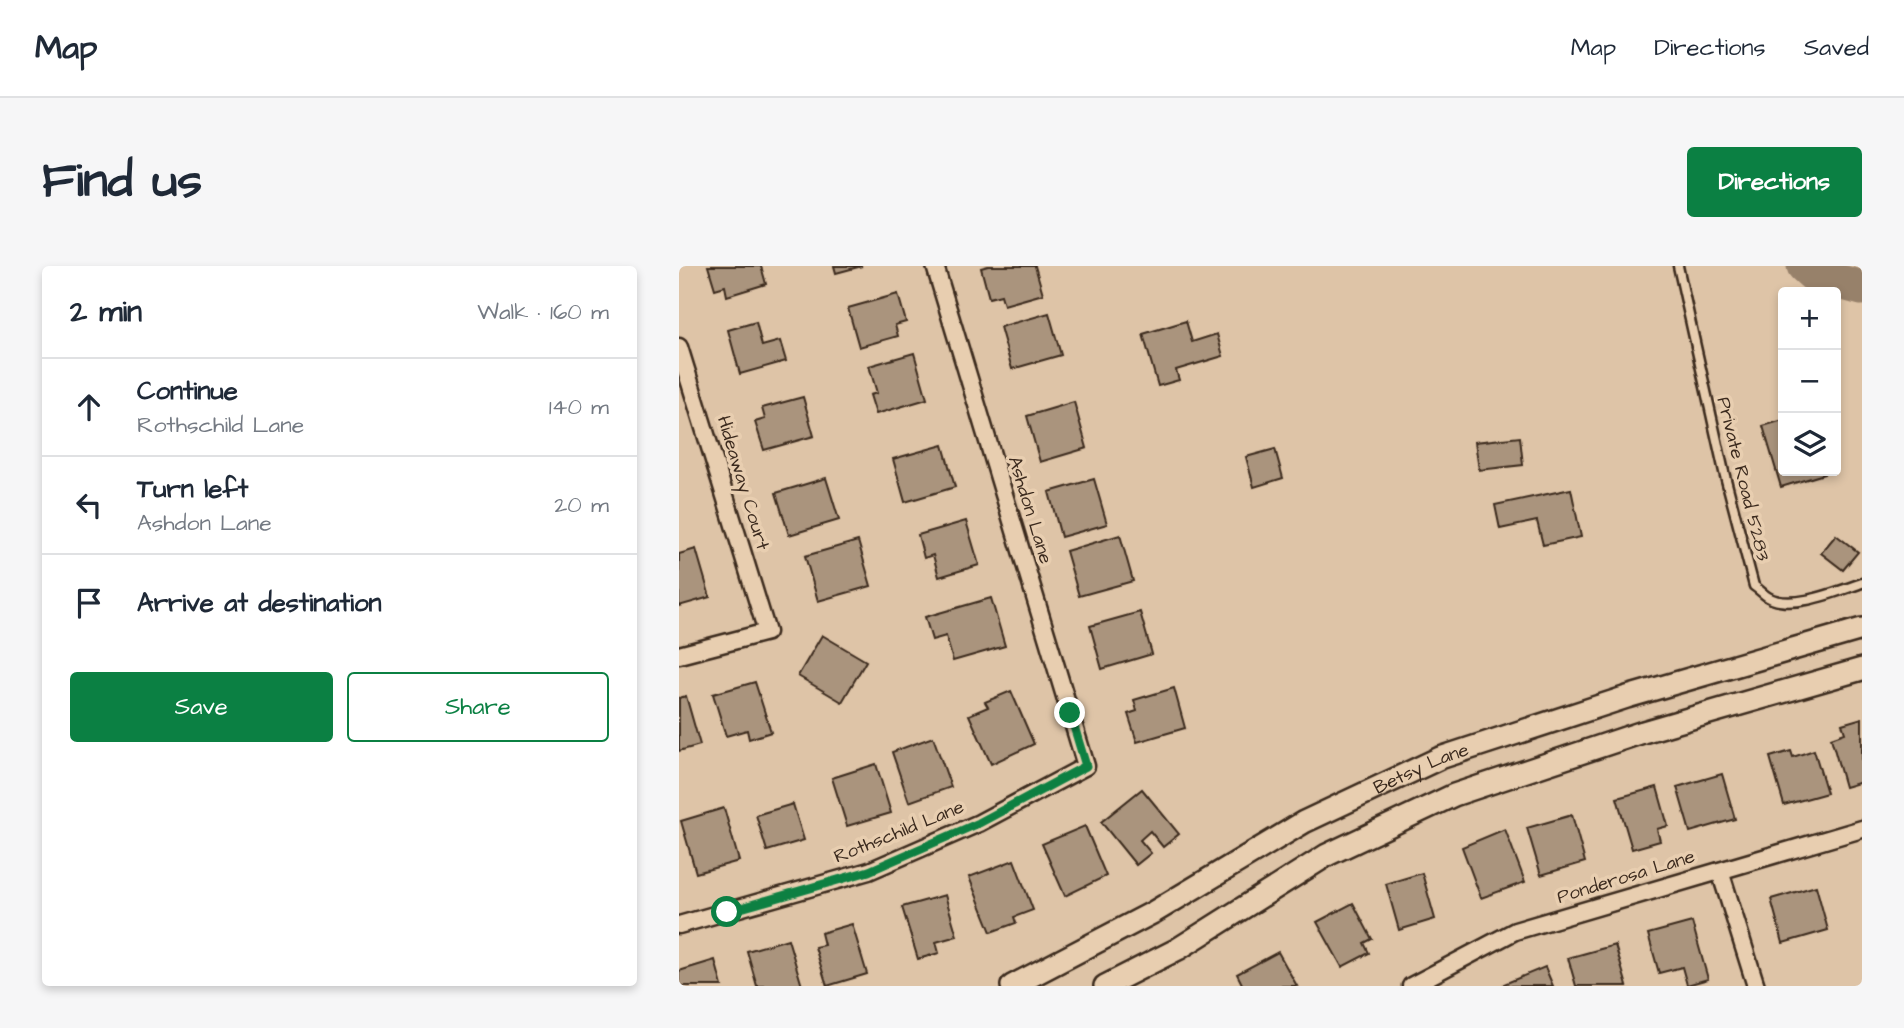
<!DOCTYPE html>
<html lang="en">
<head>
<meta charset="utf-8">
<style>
  body { margin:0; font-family:"Architects Daughter",sans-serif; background:#f6f6f7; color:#1f2937 }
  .controls { position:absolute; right:21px; top:21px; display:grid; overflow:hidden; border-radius:7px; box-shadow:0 4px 10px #0003 }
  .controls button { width:63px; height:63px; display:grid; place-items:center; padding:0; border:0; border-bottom:2px solid #e0e1e3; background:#fff; color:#1f2937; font:35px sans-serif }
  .stop { position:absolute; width:21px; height:21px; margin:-16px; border:5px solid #0b8043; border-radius:50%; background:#fff }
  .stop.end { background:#0b8043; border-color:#fff; box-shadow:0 2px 7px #0008 }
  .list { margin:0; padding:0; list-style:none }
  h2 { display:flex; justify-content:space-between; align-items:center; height:91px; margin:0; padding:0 28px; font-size:30px }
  h2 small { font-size:23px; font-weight:400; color:#747a83 }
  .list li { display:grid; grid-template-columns:46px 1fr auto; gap:21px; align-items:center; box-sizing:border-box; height:98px; padding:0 28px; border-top:2px solid #e0e1e3 }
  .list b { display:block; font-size:26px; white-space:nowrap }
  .list p { margin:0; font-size:23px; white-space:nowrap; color:#747a83 }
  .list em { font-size:23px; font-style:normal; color:#747a83 }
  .actions { display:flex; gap:14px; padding:21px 28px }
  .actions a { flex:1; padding:16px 0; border:2px solid #0b8043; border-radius:7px; text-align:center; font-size:24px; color:#0b8043 }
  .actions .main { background:#0b8043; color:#fff }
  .icon { flex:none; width:38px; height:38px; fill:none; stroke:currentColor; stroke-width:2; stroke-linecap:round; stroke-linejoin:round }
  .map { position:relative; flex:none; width:1183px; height:720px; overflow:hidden; border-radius:7px }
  header { display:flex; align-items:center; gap:42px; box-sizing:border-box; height:98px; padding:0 35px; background:#fff; border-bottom:2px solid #e0e1e3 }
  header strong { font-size:33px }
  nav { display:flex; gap:38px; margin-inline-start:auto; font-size:24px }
  .intro { display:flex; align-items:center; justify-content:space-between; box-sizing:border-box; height:168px; padding:0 42px }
  h1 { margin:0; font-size:49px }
  .button { padding:18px 32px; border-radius:7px; background:#0b8043; color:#fff; font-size:24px; font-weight:700 }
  main { display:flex; gap:42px; padding:0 42px }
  aside { flex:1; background:#fff; border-radius:7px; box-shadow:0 4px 10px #0003 }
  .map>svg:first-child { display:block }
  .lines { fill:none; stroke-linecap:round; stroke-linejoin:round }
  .river { stroke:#97816b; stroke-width:35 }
  .building { fill:#aa947d; stroke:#3b2a1e; stroke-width:2 }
  .service-casing { stroke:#3b2a1e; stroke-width:13 }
  .minor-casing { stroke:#3b2a1e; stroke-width:21 }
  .secondary-casing { stroke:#3b2a1e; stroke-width:26 }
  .service { stroke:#e8ceb0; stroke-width:8 }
  .minor { stroke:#e8ceb0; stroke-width:16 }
  .secondary { stroke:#e8ceb0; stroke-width:21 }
  .route { stroke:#0b8043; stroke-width:9 }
  .labels { text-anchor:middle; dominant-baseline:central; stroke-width:7; stroke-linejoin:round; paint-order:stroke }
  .street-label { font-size:19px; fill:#3b2a1e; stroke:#e8ceb0 }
</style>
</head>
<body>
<header>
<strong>Map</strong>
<nav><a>Map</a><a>Directions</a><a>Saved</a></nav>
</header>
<div class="intro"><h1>Find us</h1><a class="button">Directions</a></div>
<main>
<aside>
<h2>2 min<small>Walk · 160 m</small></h2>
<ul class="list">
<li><svg class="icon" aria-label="ahead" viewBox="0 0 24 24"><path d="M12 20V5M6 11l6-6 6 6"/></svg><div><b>Continue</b><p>Rothschild Lane</p></div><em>140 m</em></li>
<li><svg class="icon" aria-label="left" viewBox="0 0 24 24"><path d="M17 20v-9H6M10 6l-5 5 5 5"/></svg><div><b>Turn left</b><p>Ashdon Lane</p></div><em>20 m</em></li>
<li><svg class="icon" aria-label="arrive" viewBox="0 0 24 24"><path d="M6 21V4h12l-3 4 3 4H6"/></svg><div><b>Arrive at destination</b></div></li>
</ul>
<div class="actions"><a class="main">Save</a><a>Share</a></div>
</aside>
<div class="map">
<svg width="1183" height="720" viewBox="0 0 1183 720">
  <rect width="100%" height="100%" fill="#dec4a7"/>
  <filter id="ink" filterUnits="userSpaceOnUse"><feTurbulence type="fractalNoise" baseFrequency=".0143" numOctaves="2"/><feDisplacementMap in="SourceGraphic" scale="14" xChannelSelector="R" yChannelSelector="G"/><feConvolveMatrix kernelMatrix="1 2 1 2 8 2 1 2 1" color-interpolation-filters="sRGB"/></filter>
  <g filter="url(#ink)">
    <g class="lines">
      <path class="river" d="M 1125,0 L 1135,9 L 1183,22"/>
    </g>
    <g class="building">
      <path d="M 29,0 L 82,0 L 87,18 L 48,30 L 46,20 L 36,23 Z"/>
      <path d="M 155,0 L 183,0 L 157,7 Z"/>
      <path d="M 309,0 L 356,0 L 364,28 L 325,39 L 322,29 L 310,32 L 302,2 Z"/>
      <path d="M 219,28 L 227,56 L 216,59 L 219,70 L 180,81 L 169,42 Z"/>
      <path d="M 370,47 L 382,89 L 333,103 L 321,61 Z"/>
      <path d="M 507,55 L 513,76 L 538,68 L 544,90 L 497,104 L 500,114 L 479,120 L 464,68 Z"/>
      <path d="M 77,56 L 83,80 L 101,75 L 107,95 L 61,108 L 49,64 Z"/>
      <path d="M 235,87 L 248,133 L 197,148 L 191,129 L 198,127 L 190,100 Z"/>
      <path d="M 124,131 L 135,170 L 85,184 L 76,156 L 86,153 L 83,142 Z"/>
      <path d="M 395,136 L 408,182 L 361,196 L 348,150 Z"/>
      <path d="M 1104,154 L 1104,205 L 1144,205 L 1145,208 L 1102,221 L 1084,160 Z"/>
      <path d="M 841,171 L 844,199 L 800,204 L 796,176 Z"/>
      <path d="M 264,179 L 276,221 L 226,236 L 214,193 Z"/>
      <path d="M 596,183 L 604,212 L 575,221 L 567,191 Z"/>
      <path d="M 147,212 L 160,254 L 110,269 L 97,227 Z"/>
      <path d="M 415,213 L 428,258 L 382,271 L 370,226 Z"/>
      <path d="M 892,223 L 902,271 L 864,279 L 858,255 L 821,263 L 816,239 Z"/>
      <path d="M 287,255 L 300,299 L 260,311 L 254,289 L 245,292 L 239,269 Z"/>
      <path d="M 441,269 L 454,315 L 400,330 L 387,285 Z"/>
      <path d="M 1157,269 L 1179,286 L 1164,304 L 1142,287 Z"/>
      <path d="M 179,275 L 192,320 L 139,335 L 126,290 Z"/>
      <path d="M 17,283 L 31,331 L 0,340 L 0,288 Z"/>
      <path d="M 312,332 L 326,380 L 274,395 L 267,370 L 253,374 L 246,351 Z"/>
      <path d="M 461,346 L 473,388 L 423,403 L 411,360 Z"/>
      <path d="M 143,369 L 187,395 L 163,436 L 119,410 Z"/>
      <path d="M 76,416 L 92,466 L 70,473 L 68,464 L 47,470 L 34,428 Z"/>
      <path d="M 495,422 L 506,462 L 458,476 L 449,448 L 458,445 L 455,434 Z"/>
      <path d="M 332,425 L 355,478 L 312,498 L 290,449 L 309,441 L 306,436 Z"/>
      <path d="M 7,430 L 21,479 L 0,485 L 0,432 Z"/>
      <path d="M 1183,452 L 1183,516 L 1166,521 L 1152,472 L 1166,467 L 1163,458 Z"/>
      <path d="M 254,471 L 272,521 L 230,536 L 213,486 Z"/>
      <path d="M 1135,484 L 1148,527 L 1105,539 L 1091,491 L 1112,485 L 1114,491 Z"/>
      <path d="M 197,498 L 212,547 L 168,560 L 153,512 Z"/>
      <path d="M 1043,508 L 1056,553 L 1011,566 L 998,521 Z"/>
      <path d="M 978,521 L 989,560 L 978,563 L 981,575 L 953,583 L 938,532 Z"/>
      <path d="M 463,523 L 500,568 L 484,581 L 471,565 L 461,574 L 472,587 L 457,599 L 422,556 Z"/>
      <path d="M 114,538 L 125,574 L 88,585 L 77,549 Z"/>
      <path d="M 45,542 L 60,595 L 17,607 L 2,555 Z"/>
      <path d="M 893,549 L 906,596 L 862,609 L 848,562 Z"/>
      <path d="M 406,560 L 427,610 L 386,630 L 363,578 Z"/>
      <path d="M 826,563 L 846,616 L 802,632 L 783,581 Z"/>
      <path d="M 335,594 L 354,644 L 335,651 L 337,657 L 312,666 L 290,611 Z"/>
      <path d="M 743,607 L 756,653 L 720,664 L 707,618 Z"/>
      <path d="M 1137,620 L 1149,664 L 1104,677 L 1092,633 Z"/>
      <path d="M 266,629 L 278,670 L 257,676 L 260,687 L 239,693 L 223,641 Z"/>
      <path d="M 674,637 L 693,673 L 685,677 L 690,687 L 663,701 L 638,656 Z"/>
      <path d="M 1013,656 L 1029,713 L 1008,719 L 1003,701 L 980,707 L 969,668 Z"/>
      <path d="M 173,658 L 188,708 L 148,720 L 136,681 L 145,679 L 142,667 Z"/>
      <path d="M 109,673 L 123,720 L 78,720 L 68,685 Z"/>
      <path d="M 936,679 L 948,720 L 897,720 L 889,692 Z"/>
      <path d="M 599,686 L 618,720 L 564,720 L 558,708 Z"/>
      <path d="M 36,694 L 43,720 L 0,720 L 0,705 Z"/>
      <path d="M 866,701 L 874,720 L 826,720 L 825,718 Z"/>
    </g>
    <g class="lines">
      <defs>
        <path id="service" d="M 999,0 L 1045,206 L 1075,320 C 1080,323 1084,328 1089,331 C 1112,345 1159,325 1183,317"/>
        <g id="minor">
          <path d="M 0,81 L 88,366 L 0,389"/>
          <path d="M 1041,605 L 1077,720"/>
          <path d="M 0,659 L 190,605 L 300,557 L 407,500 L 256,0"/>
          <path d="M 732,720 L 836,665 L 1183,563"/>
        </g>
        <g id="secondary">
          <path id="s1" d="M 333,720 L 475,646 L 625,556 L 761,492 L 948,431 L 1183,363"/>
          <path d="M 426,720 L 499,683 L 648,589 L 775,529 L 964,466 L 1183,403"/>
        </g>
      </defs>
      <use href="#service" class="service-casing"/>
      <use href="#minor" class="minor-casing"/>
      <use href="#secondary" class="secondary-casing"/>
      <use href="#service" class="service"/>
      <use href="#minor" class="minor"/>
      <use href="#secondary" class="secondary"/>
    </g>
  </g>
  <g class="lines" filter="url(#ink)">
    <path class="route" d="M 48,646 L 190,605 L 300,557 L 407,500 L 391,447"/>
  </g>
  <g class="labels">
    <g class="street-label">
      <text transform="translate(1064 213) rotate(76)">Private Road 5283</text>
      <text transform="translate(64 217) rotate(73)">Hideaway Court</text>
      <text transform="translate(351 244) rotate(73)">Ashdon Lane</text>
      <text stroke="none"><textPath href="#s1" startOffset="464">Betsy Lane</textPath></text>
      <text transform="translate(220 566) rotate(-22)">Rothschild Lane</text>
      <text transform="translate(947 611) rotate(-17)">Ponderosa Lane</text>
    </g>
  </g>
</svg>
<div class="controls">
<button>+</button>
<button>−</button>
<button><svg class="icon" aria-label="layers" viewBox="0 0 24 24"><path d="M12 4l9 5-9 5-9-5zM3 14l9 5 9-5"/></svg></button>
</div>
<div class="stop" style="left:48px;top:646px"></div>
<div class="stop end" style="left:391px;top:447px"></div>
</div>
</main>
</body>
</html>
